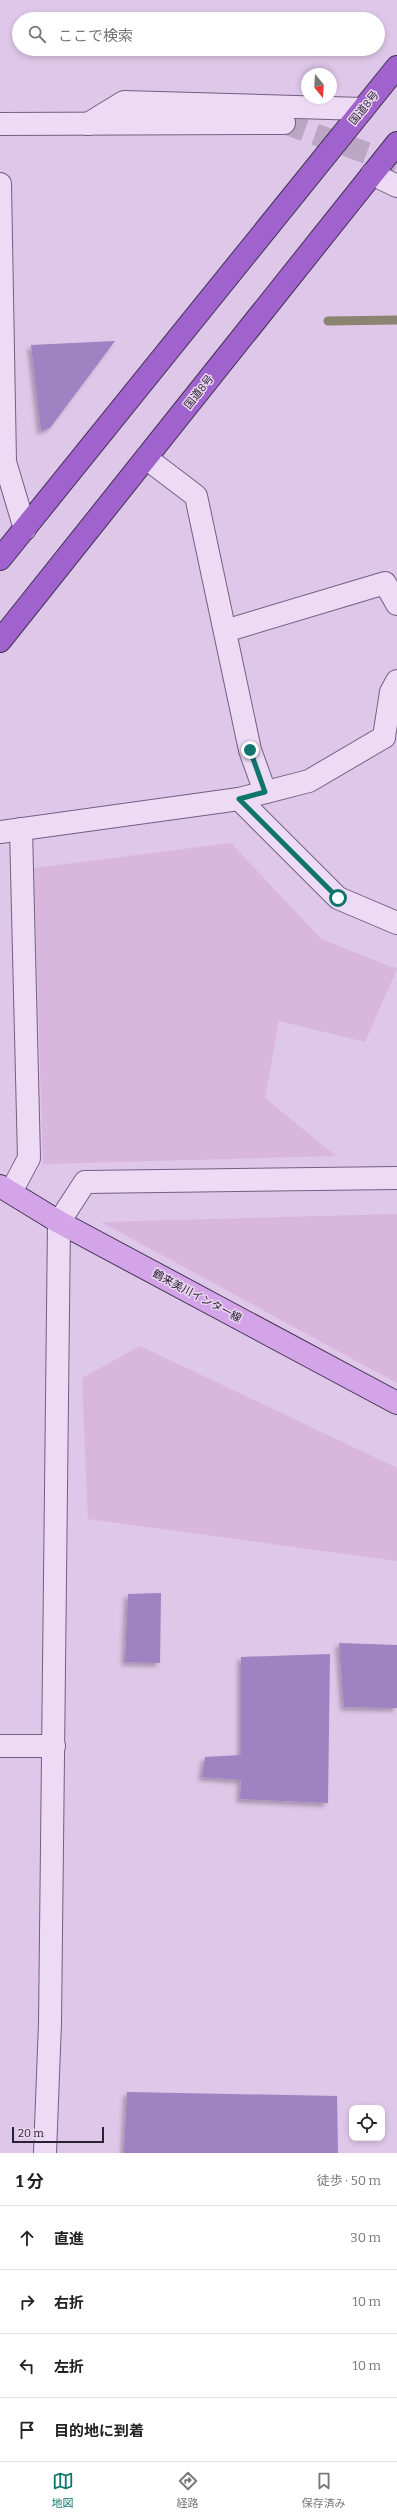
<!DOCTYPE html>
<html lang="ja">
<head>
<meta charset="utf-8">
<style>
  body { margin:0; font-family:Bitter,"Noto Sans JP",serif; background:#f6f6f6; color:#222 }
  .controls { position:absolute; right:12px; bottom:12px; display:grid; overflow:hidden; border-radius:8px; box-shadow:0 2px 6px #0003 }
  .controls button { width:36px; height:36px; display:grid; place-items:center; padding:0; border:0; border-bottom:1px solid #e0e0e0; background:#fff; color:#222; font:20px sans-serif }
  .compass { position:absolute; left:301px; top:68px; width:36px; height:36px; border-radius:50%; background:#fff; box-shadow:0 2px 6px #0003; rotate:162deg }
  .scale { position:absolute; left:12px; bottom:10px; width:92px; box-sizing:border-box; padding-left:4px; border:2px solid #2b2135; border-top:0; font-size:11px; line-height:14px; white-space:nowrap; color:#2b2135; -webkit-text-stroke:3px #ead6f1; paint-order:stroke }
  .stop { position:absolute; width:12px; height:12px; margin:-9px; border:3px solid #0f766e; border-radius:50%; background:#fff }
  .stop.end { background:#0f766e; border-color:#fff; box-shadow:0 1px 4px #0008 }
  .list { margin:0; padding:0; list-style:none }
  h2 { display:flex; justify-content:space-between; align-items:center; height:52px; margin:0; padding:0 16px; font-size:17px }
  h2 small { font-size:13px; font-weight:400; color:#767676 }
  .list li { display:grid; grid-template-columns:26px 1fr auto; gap:12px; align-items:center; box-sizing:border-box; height:64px; padding:0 16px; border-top:1px solid #e0e0e0 }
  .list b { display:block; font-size:15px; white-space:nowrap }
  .list em { font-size:13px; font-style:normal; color:#767676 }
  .icon { flex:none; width:22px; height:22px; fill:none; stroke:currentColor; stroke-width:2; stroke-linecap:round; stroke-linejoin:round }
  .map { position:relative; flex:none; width:397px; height:2153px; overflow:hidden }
  .search { position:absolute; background:#fff; box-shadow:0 2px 6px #0003; left:12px; right:12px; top:12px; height:44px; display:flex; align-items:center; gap:10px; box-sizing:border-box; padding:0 14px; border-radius:22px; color:#767676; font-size:15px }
  .sheet { height:308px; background:#fff }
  nav { display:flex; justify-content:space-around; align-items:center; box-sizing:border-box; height:56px; border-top:1px solid #e0e0e0; background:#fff; font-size:11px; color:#767676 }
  nav a { display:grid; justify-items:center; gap:2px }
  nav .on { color:#0f766e }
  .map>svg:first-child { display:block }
  .farmland { fill:#d8b6dd }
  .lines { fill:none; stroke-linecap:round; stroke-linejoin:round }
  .stream { stroke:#8b8470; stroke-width:9 }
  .building { fill:#9e82c2; filter:url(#shadow) }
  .minor-tunnel { stroke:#bba6c5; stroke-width:22; stroke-dasharray:22 11; stroke-linecap:butt }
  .minor-casing { stroke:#725f82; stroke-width:24 }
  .major-casing { stroke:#413251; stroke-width:24 }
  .highway-casing { stroke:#413251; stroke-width:24 }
  .minor { stroke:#eddaf5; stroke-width:22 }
  .major { stroke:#d3a4e7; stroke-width:22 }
  .highway { stroke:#a063cd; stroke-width:22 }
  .route { stroke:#0f766e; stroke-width:5 }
  .labels { text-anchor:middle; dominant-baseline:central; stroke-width:3; stroke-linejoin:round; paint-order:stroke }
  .street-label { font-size:11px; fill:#2b2135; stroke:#ead6f1 }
</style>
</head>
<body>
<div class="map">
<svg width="397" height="2153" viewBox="0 0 397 2153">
  <defs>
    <filter id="shadow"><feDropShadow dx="-3.5" dy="3.5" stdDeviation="2" flood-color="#0004"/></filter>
  </defs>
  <rect width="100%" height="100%" fill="#dfc7e9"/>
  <g class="farmland">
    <path d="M 231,843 L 321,939 L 397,969 L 365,1042 L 279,1021 L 265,1098 L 336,1156 L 43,1164 L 34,868 Z"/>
    <path d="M 397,1214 L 397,1383 L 101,1222 Z"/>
    <path d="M 140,1346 L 397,1468 L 397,1561 L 88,1519 L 82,1378 Z"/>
  </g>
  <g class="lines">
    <path class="stream" d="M 328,321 L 397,320"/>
  </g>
  <g class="building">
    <path d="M 115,341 L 50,428 L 41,431 L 31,345 Z"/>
    <path d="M 161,1593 L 160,1663 L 125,1662 L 128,1594 Z"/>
    <path d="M 339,1643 L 397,1645 L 397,1708 L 344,1707 Z"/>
    <path d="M 330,1654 L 328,1803 L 240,1799 L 241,1780 L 202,1777 L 205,1757 L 241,1755 L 241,1657 Z"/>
    <path d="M 127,2092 L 337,2096 L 338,2153 L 124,2153 Z"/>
  </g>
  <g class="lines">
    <path class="minor-tunnel" d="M 284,123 L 397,164"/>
    <defs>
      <g id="minor">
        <path d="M 0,124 L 284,123"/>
        <path d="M 88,124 L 124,102 L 363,109"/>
        <path d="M 372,174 L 397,186"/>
        <path d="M 0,184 L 5,462 L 25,529"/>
        <path d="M 146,458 L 196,496 L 250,750 L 265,792"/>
        <path d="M 225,631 L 385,583 L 397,604"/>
        <path d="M 384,737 L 391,692 L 397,681"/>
        <path d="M 239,799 L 338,898 L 397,923"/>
        <path d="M 0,832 L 239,799 L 309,781 L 384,737"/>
        <path d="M 11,1192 L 29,1158 L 21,829"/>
        <path d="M 0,1746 L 54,1746"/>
        <path d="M 45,2153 L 50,2023 L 59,1222 L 85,1182 L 397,1178"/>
      </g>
      <path id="major" d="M 0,1186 L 59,1222 L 397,1403"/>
      <g id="highway">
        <path d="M 0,559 L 397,67"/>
        <path d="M 0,641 L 397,143"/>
      </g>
    </defs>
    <use href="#minor" class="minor-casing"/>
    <use href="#major" class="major-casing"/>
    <use href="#highway" class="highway-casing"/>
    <use href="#minor" class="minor"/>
    <use href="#major" class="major"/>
    <use href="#highway" class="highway"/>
  </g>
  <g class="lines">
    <path class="route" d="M 250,750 L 265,792 L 239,799 L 338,898"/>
  </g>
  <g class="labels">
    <g class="street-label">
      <text transform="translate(364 108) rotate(-51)">国道8号</text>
      <text transform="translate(199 392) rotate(-52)">国道8号</text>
      <text transform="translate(197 1296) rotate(28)">鶴来美川インター線</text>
    </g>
  </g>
</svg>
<div class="controls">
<button><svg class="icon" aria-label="locate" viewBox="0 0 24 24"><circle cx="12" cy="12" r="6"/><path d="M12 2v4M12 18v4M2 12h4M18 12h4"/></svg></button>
</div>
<svg class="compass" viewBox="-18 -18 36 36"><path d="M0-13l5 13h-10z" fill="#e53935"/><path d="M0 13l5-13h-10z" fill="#767676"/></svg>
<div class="scale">20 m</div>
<div class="stop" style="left:338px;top:898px"></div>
<div class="stop end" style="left:250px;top:750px"></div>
<div class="search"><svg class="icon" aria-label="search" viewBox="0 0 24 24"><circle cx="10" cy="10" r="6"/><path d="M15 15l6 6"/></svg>ここで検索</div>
</div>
<section class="sheet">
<h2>1 分<small>徒歩 · 50 m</small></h2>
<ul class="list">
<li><svg class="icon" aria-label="ahead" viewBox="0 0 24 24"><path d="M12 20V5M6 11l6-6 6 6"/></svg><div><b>直進</b></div><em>30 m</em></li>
<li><svg class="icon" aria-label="right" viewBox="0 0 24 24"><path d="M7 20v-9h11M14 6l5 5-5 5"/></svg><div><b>右折</b></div><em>10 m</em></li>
<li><svg class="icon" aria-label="left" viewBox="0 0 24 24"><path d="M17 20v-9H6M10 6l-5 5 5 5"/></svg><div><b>左折</b></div><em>10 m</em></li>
<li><svg class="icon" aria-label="arrive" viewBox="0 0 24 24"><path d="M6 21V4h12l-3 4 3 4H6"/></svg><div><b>目的地に到着</b></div></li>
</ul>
</section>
<nav>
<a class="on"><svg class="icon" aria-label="map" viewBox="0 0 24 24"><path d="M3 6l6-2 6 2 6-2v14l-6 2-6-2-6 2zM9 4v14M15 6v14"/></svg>地図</a>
<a><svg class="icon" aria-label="directions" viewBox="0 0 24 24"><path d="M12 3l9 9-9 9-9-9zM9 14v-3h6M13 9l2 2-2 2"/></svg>経路</a>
<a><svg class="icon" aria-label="saved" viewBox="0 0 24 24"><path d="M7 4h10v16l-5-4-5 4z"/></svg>保存済み</a>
</nav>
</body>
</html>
